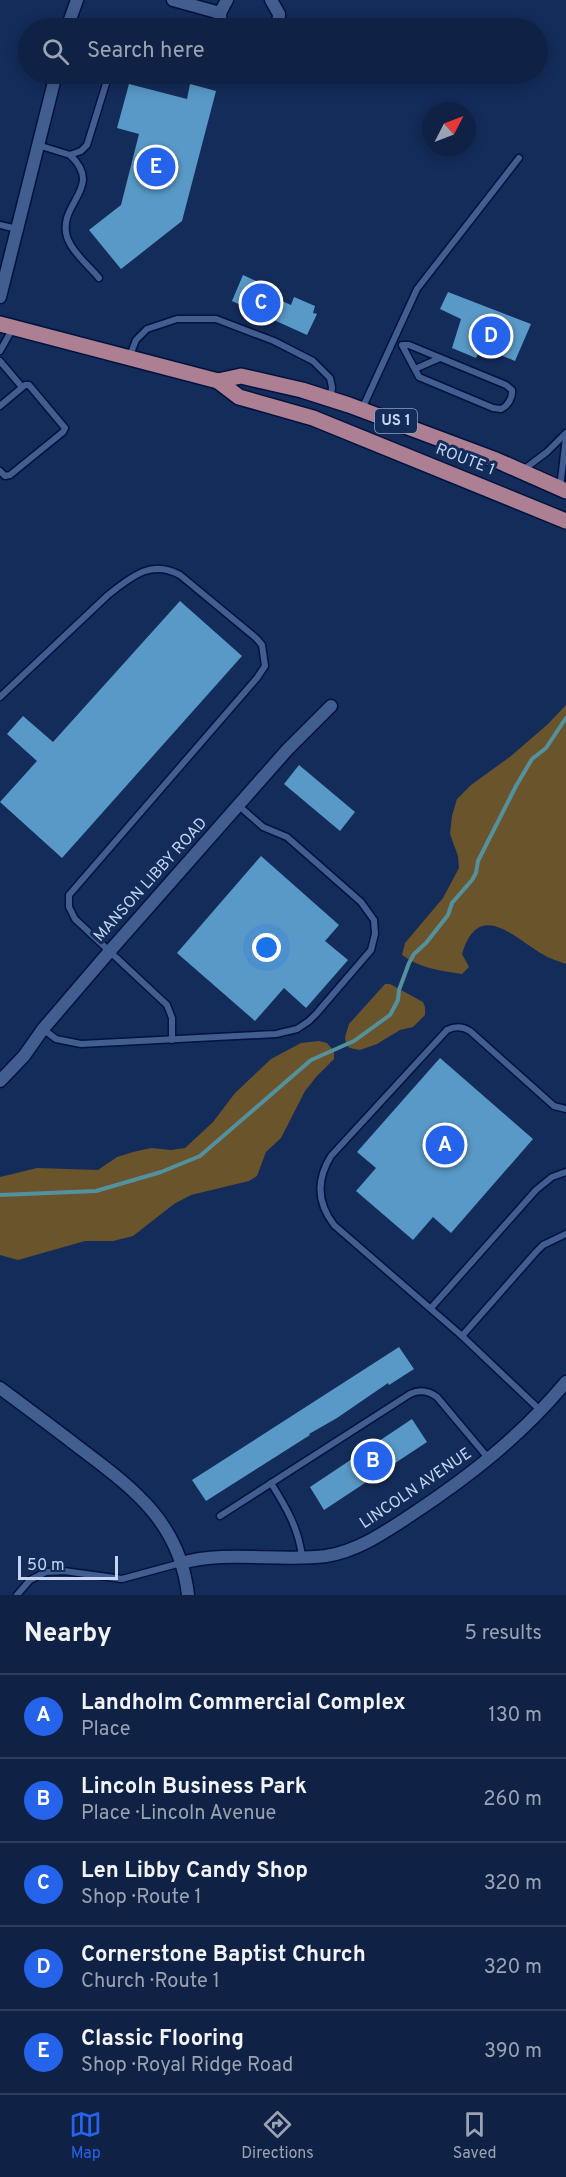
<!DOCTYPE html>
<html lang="en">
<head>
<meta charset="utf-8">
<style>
  body { margin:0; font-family:Overpass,sans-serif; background:#18294b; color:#f1f3f6 }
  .compass { position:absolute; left:422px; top:102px; width:54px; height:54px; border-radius:50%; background:#0f2144; box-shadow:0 3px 15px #0003; rotate:48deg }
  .scale { position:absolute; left:18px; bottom:15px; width:100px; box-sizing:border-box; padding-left:6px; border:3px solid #c4d4f1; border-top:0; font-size:16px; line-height:21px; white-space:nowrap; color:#c4d4f1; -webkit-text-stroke:4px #142c5a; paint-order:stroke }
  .you { position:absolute; left:267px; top:948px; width:21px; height:21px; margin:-15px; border:4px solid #fff; border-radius:50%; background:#1a73e8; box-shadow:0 0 0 9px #1a73e833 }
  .badge { display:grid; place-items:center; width:39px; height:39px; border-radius:50%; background:#2563eb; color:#fff; font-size:20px; font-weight:700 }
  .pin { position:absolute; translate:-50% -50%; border:3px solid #fff; box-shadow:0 2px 6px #0006 }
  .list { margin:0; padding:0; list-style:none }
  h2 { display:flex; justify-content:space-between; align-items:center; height:78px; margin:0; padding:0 24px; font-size:26px }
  h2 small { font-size:20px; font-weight:400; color:#9ba3b2 }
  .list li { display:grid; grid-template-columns:39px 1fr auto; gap:18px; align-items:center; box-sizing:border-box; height:84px; padding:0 24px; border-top:2px solid #2f3e5d }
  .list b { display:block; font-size:22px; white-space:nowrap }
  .list p { margin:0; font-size:20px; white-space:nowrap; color:#9ba3b2 }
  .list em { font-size:20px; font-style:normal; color:#9ba3b2 }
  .icon { flex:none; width:33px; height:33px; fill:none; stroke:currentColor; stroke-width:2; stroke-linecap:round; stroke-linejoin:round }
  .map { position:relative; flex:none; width:566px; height:1595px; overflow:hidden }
  .search { position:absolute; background:#0f2144; box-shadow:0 3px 15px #0003; left:18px; right:18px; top:18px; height:66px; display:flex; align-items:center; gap:15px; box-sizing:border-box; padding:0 21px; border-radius:33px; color:#9ba3b2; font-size:22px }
  .sheet { height:498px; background:#0f2144 }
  nav { display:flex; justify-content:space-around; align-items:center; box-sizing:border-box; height:84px; border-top:2px solid #2f3e5d; background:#0f2144; font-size:16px; color:#9ba3b2 }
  nav a { display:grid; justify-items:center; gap:3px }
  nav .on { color:#2563eb }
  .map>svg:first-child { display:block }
  .green { fill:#69542c }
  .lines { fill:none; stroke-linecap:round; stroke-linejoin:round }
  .stream { stroke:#53919e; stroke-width:4 }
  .building { fill:#5999c7 }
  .lane-casing { stroke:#01123e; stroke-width:9 }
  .street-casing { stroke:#01123e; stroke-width:15 }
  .primary-casing { stroke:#01123e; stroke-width:18 }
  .lane { stroke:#425d8f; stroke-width:6 }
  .street { stroke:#425d8f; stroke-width:12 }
  .primary { stroke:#ac8092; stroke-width:15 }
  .labels { text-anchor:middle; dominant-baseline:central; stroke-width:6; stroke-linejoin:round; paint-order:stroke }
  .shield { fill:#142c5a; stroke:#8fa2c4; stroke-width:1.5 }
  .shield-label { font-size:15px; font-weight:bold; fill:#c4d4f1 }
  .street-label { font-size:16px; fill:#c4d4f1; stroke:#142c5a }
</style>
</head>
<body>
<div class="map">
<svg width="566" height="1595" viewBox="0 0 566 1595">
  <rect width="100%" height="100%" fill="#142c5a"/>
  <g class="green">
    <path d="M 566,705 L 566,964 C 559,961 550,959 544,955 C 514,938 479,898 462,954 L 469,967 L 462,974 C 440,971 420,968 402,955 L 405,943 L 443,898 L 459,868 L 458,856 L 450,834 L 452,816 L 457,799 L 471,785 L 511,756 L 548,724 Z"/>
    <path d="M 385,984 L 390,984 L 423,1002 L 425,1007 L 425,1015 L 413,1027 L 400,1030 L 377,1044 L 360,1050 L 350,1048 L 346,1045 L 345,1037 L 349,1024 Z"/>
    <path d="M 319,1041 L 327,1043 L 334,1051 L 334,1059 L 317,1076 L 305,1091 L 281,1138 L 266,1152 L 257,1176 L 249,1181 L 191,1195 L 174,1204 L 133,1236 L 113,1241 L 85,1241 L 18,1260 L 0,1255 L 0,1177 L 37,1168 L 98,1170 L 117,1157 L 133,1152 L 151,1148 L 171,1150 L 185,1148 L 213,1122 L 235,1093 L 271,1059 L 301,1043 Z"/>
  </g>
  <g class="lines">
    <path class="stream" d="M 0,1195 L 96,1191 L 161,1172 L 200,1156 L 311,1060 L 354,1041 L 390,1015 L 398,1000 L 399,990 L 409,963 L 414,954 L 426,943 L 448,915 L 452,903 L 472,880 L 476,873 L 478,861 L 516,786 L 532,759 L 546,748 L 566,718"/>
  </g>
  <g class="building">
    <path d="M 129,84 L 187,99 L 190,84 L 216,91 L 182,221 L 121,269 L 89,230 L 121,205 L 139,134 L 117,128 Z"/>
    <path d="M 243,275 L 265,285 L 261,292 L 291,305 L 294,297 L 315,306 L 313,313 L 317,314 L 307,335 L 232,301 Z"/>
    <path d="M 448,292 L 531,324 L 515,361 L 481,347 L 476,358 L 452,348 L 461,319 L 440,309 Z"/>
    <path d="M 180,601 L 242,656 L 62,858 L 0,802 L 37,761 L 7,734 L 23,716 L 53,742 Z"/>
    <path d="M 299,765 L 355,812 L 340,831 L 284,784 Z"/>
    <path d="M 261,856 L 339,925 L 325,941 L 348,960 L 306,1008 L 284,988 L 255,1021 L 177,953 Z"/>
    <path d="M 440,1058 L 533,1139 L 451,1233 L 433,1217 L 413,1240 L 356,1191 L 376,1168 L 357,1152 Z"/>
    <path d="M 399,1347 L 414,1369 L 389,1385 L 388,1383 L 337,1418 L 309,1434 L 310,1435 L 206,1501 L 192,1480 Z"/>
    <path d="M 412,1419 L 427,1442 L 324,1510 L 310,1487 Z"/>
  </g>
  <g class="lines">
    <defs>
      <g id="lane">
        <path d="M 38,145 L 70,155 L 81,151 L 87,145 L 109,74"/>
        <path d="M 70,155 C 105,188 57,203 67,237 C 72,252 89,266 99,278"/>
        <path d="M 0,225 L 17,229"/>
        <path d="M 402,345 L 409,345 L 506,385 L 512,390 C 513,397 508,406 501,409 L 493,408 L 419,377 Z"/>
        <path d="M 0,351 L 13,328"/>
        <path d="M 129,358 L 136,340 L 147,329 L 177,319 L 216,319 L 274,341 L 313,361 L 330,378 L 332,387 L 331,399"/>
        <path d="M 0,361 L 22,387"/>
        <path d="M 415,369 L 440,358"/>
        <path d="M 0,406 L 25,385 L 29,385 L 65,428 L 63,432 L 10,475 L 5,476 L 0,471"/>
        <path d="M 362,409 L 417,289 L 519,158"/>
        <path d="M 523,470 L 547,452 L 566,433"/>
        <path d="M 560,488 L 566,437"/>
        <path d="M 0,697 L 108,595 C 131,577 151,559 180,575 L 256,638 L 262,645 L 265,666 L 257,678 L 69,895 L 69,907 L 75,919 L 167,1005 L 172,1018 L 172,1040"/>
        <path d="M 43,1029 L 56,1039 L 81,1044 L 276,1034 L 297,1029 L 309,1021 L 316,1014 L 371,950 L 375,934 L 374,920 L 361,902 L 287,837 L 263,827 L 239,806"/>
        <path d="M 431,1308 L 536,1190 L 552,1177 L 566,1172"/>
        <path d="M 462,1336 L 536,1252 L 543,1245 L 566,1234"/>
        <path d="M 540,1410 L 462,1336 L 334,1225 C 317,1203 316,1180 331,1156 L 447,1030 C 455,1026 462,1026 470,1031 L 554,1106 L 566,1109"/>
        <path d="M 271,1483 C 286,1507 299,1529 302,1557"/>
        <path d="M 220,1516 L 410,1394 C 420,1389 429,1391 437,1397 L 489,1459"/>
        <path d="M 17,1595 L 30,1580 L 46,1572 L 64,1571 L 122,1579 L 181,1563"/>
      </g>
      <g id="street">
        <path d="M 173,0 L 220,13"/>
        <path d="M 271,0 L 279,14 L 278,28"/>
        <path d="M 67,28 L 77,0"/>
        <path d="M 221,28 L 220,13 L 227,0"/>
        <path d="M 0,297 L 56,74"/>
        <path d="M 0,1081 L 24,1056 L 43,1029 L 109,952 L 287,750 L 331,706"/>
        <path d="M 0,1388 C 27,1408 54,1428 81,1449 C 134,1489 180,1523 188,1595"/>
        <path d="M 181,1563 C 226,1550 279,1562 326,1556 C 358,1551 385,1532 411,1515 C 470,1476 521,1436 566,1382"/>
      </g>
      <g id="primary">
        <path d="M 0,324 L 218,381 L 239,397 L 313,418 L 566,521"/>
        <path d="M 218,381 L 241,376 L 302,390 L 349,405 L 496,460 L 566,491"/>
      </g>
    </defs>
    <use href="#lane" class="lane-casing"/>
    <use href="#street" class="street-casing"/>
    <use href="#primary" class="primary-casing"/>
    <use href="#lane" class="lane"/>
    <use href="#street" class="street"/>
    <use href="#primary" class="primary"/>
  </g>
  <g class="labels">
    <rect class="shield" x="375" y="409" width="42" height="24" rx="4.5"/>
    <g class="shield-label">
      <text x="396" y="421">US 1</text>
    </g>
    <g class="street-label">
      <text transform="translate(465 460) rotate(21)">ROUTE 1</text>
      <text transform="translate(151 880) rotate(-48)">MANSON LIBBY ROAD</text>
      <text transform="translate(416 1489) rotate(-34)">LINCOLN AVENUE</text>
    </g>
  </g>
</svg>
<svg class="compass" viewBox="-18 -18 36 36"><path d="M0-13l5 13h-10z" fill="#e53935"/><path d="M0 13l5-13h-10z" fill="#9ba3b2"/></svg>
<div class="scale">50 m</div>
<div class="you"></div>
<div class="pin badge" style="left:445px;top:1145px">A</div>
<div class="pin badge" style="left:373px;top:1461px">B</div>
<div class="pin badge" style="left:261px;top:303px">C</div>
<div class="pin badge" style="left:491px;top:336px">D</div>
<div class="pin badge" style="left:156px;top:167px">E</div>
<div class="search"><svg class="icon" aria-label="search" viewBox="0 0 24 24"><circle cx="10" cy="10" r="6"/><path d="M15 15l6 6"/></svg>Search here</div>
</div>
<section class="sheet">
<h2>Nearby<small>5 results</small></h2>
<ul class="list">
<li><span class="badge">A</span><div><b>Landholm Commercial Complex</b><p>Place</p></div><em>130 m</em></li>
<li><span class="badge">B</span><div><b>Lincoln Business Park</b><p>Place · Lincoln Avenue</p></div><em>260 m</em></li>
<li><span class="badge">C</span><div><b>Len Libby Candy Shop</b><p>Shop · Route 1</p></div><em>320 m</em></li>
<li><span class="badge">D</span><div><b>Cornerstone Baptist Church</b><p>Church · Route 1</p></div><em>320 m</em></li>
<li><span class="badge">E</span><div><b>Classic Flooring</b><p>Shop · Royal Ridge Road</p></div><em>390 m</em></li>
</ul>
</section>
<nav>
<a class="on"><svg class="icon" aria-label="map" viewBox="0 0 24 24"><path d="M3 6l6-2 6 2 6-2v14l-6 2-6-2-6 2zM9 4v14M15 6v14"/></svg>Map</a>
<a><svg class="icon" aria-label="directions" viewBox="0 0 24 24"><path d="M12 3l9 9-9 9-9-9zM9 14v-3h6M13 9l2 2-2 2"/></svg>Directions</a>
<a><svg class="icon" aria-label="saved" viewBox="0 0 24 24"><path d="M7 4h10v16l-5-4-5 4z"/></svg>Saved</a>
</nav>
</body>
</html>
